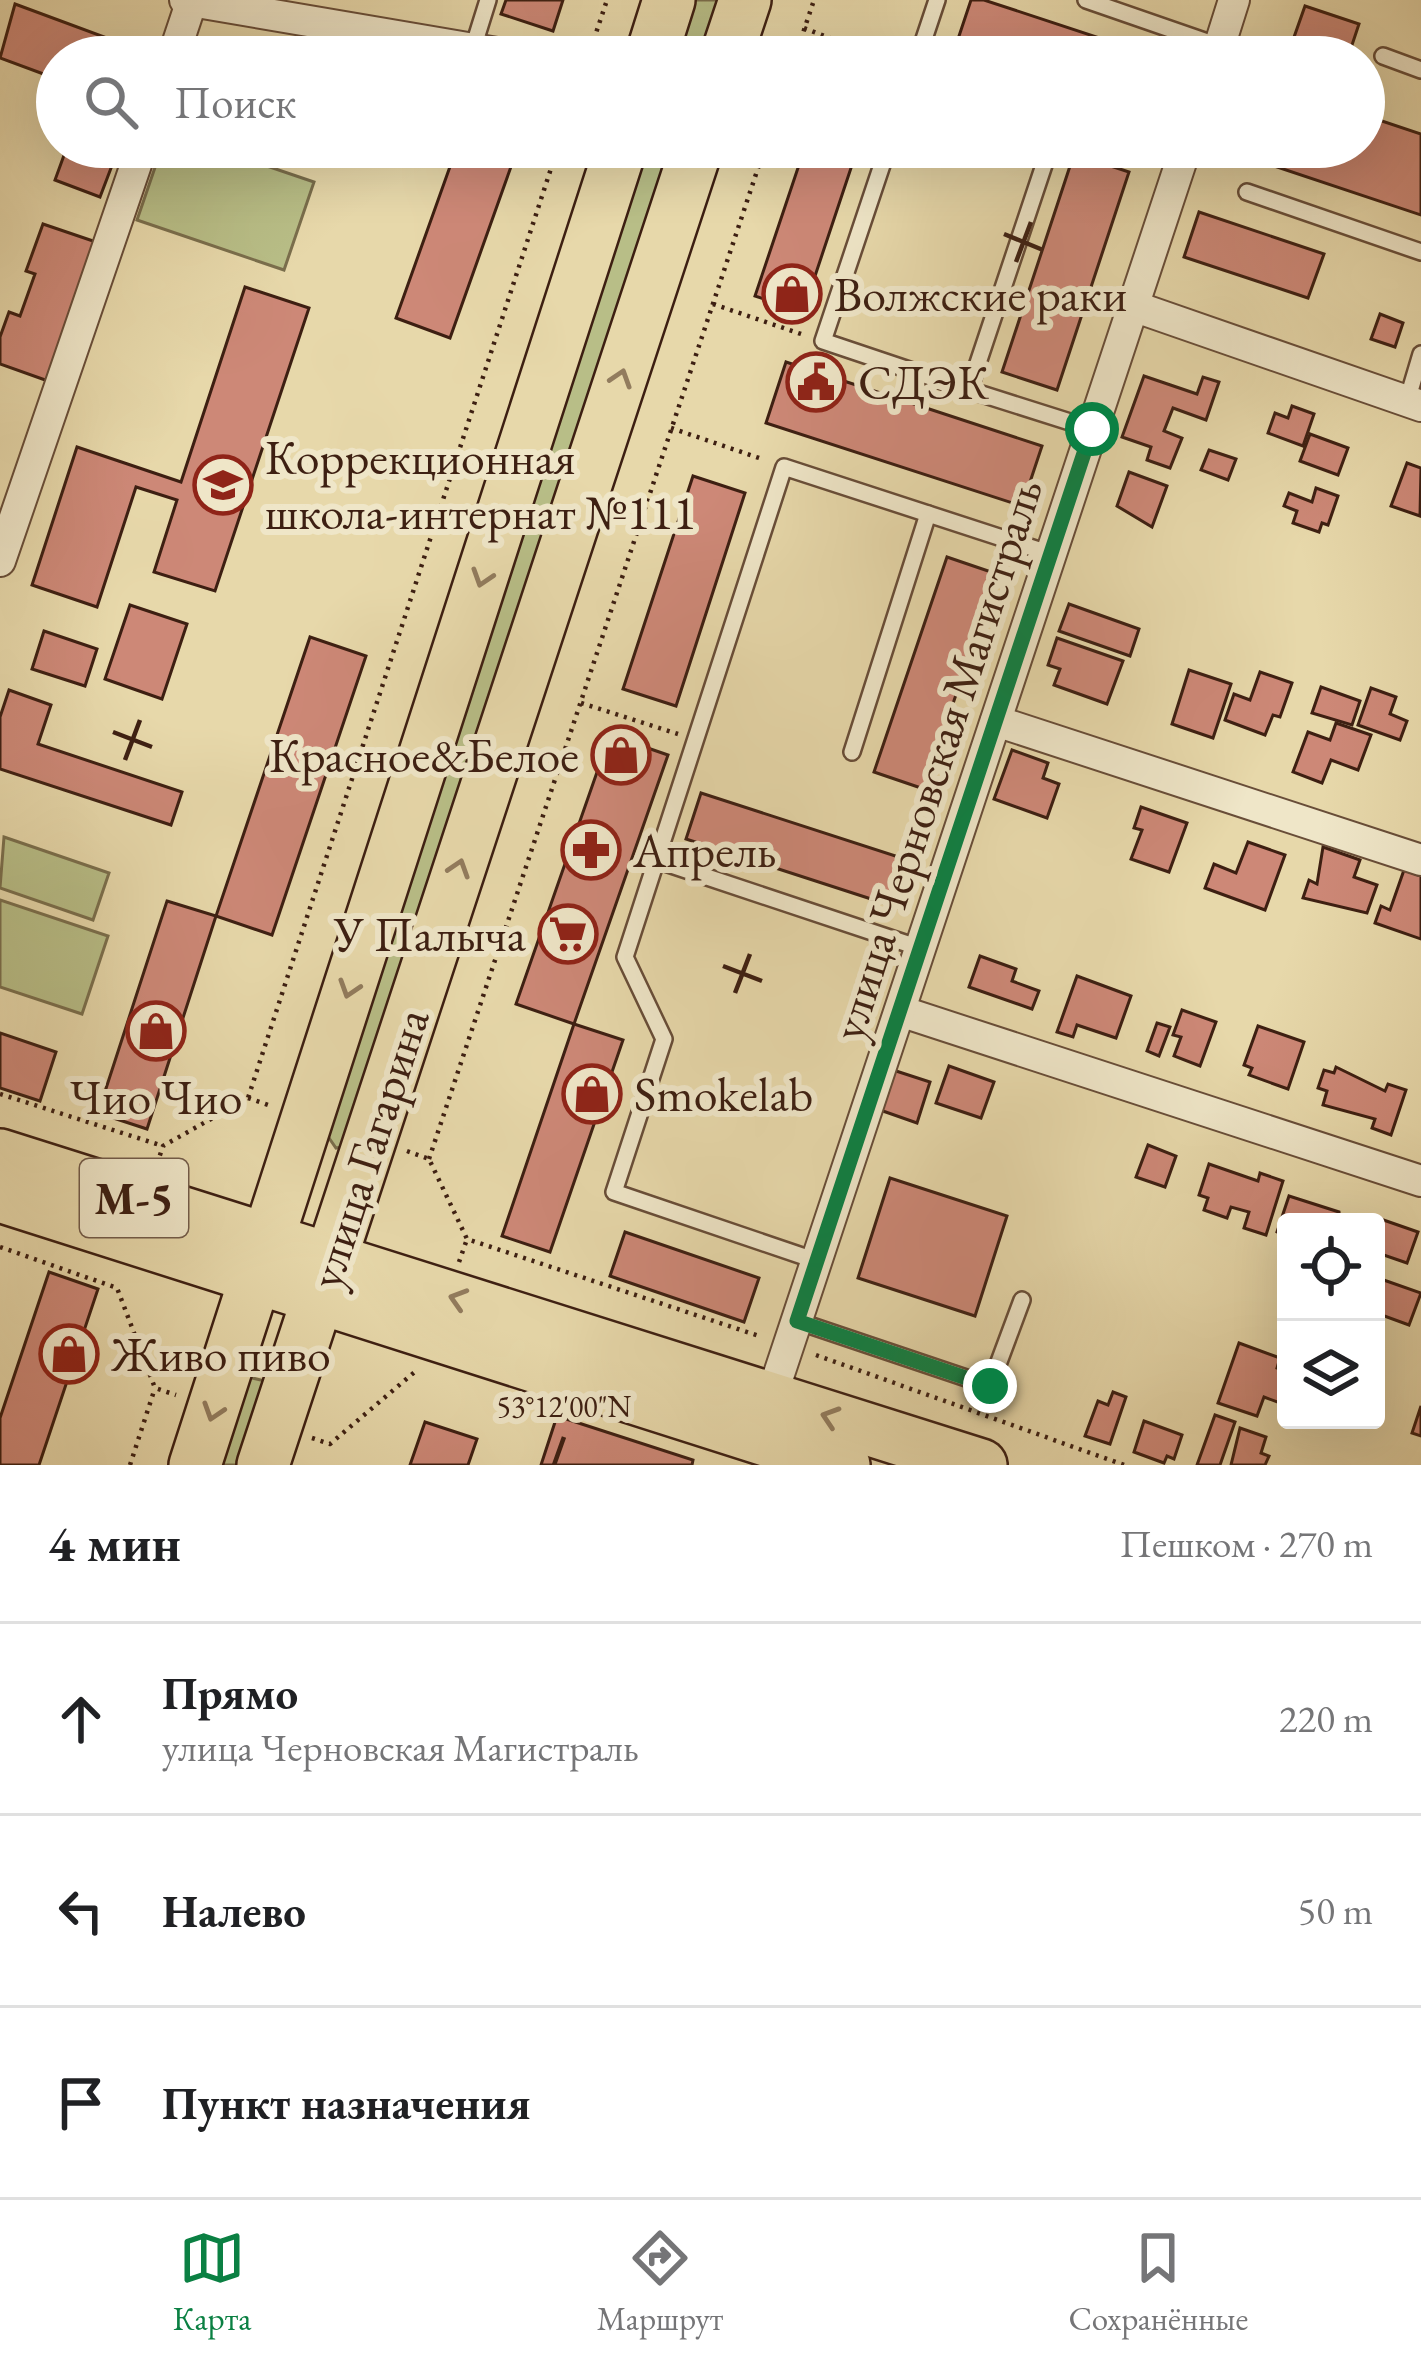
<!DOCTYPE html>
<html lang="ru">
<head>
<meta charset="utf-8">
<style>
  body { margin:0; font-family:"EB Garamond",serif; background:#f6f6f6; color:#202124 }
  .controls { position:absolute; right:36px; bottom:36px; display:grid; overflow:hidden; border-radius:12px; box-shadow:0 12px 48px #0002 }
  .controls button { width:108px; height:108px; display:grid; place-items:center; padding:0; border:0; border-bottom:3px solid #e0e0e0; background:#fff; color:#202124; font:60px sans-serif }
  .stop { position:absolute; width:36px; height:36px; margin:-27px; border:9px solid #0b8043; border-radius:50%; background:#fff }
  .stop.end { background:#0b8043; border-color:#fff; box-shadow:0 3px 12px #0008 }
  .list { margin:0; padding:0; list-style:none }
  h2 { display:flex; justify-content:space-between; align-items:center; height:156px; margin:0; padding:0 48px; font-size:51px }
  h2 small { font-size:39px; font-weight:400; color:#757577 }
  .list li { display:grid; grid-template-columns:78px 1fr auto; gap:36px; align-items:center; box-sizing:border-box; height:192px; padding:0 48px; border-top:3px solid #e0e0e0 }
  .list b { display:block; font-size:45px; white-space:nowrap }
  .list p { margin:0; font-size:39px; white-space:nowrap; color:#757577 }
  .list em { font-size:39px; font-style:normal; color:#757577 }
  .icon { flex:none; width:66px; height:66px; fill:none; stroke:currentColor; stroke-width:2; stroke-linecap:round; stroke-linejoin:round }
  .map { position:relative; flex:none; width:1421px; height:1465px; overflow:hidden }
  .search { position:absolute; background:#fff; box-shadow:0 12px 48px #0002; left:36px; right:36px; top:36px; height:132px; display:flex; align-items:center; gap:30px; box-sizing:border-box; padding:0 42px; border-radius:66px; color:#757577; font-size:45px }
  .sheet { height:732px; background:#fff }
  nav { display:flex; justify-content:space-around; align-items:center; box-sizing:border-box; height:168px; border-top:3px solid #e0e0e0; background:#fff; font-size:33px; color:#757577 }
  nav a { display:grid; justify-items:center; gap:6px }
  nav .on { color:#0b8043 }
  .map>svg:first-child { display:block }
  .green { fill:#b8be87; stroke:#7a6e4c; stroke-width:3 }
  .building { fill:#cd8877; stroke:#3d1f12; stroke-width:3 }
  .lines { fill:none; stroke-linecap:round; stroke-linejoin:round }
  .service-casing { stroke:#684d38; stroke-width:20 }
  .minor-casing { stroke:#684d38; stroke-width:34 }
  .primary-casing { stroke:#3d1f12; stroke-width:56 }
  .path { stroke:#3d1f12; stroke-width:4.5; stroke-dasharray:3 6; stroke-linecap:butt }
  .service { stroke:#efe6c8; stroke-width:15 }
  .minor { stroke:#efe6c8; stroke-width:30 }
  .primary { stroke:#e7d8aa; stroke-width:51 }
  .oneway { stroke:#927c5e }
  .route { stroke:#0b8043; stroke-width:15 }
  .ticks { fill:none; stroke:#3d1f12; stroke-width:4.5 }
  .labels { text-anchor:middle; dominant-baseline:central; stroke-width:12; stroke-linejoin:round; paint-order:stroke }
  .shield { fill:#efe6c8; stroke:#725b49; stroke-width:3 }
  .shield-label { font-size:45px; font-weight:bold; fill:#3d1f12 }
  .poi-label { font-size:48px; fill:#3d1f12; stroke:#efe6c8; text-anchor:start }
  .street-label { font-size:48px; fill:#3d1f12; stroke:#efe6c8 }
  .ticks-label { font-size:30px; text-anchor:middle; fill:#3d1f12; stroke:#efe6c8; stroke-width:12; stroke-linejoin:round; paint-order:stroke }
</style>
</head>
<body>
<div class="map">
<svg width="1421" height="1465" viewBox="0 0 1421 1465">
  <rect width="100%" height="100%" fill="#e7d8aa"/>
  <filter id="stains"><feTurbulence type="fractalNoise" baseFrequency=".00167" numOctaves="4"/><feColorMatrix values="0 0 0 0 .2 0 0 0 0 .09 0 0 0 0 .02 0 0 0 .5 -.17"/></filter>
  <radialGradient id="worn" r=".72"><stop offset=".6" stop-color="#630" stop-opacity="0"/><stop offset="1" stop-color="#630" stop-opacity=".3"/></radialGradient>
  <g class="green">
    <path d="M 694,0 L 718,0 L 700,57 L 676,57 Z"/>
    <path d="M 162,147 L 211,147 L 314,182 L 284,270 L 137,220 Z"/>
    <path d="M 647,147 L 671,147 L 342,1147 L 336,1148 L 327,1135 Z"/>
    <path d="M 4,837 L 109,873 L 93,920 L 0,888 Z"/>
    <path d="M 0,900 L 108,936 L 82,1014 L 0,987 Z"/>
    <path d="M 248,1377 L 265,1381 L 240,1465 L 216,1465 Z"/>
  </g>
  <g class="building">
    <path d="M 506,0 L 563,0 L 553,31 L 501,14 Z"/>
    <path d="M 971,0 L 984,0 L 1157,57 L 992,57 L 956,45 Z"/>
    <path d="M 15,4 L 153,55 L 152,57 L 57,57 L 57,79 L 0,58 Z"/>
    <path d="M 1305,6 L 1359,24 L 1348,57 L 1287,57 Z"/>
    <path d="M 1364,115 L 1421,134 L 1421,215 L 1253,159 L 1257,147 L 1364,147 Z"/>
    <path d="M 67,147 L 119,147 L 100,197 L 55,180 Z"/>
    <path d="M 457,147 L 518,147 L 450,338 L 396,318 Z"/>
    <path d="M 805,147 L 858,147 L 803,312 L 755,296 Z"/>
    <path d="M 1074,154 L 1129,172 L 1057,390 L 1002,372 Z"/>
    <path d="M 1199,212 L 1324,254 L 1308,298 L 1184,257 Z"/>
    <path d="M 43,224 L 96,242 L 48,381 L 0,364 L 0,337 L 9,312 L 20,316 L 35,274 L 26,271 Z"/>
    <path d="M 245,287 L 309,308 L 215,591 L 154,572 L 177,500 L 136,487 L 97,607 L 32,585 L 77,447 L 181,482 Z"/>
    <path d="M 1380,314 L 1403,323 L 1395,347 L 1371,339 Z"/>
    <path d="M 786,362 L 1042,446 L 1022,506 L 766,423 Z"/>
    <path d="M 1144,376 L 1197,394 L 1203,377 L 1219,382 L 1206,420 L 1173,408 L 1164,431 L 1182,438 L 1170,468 L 1147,460 L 1151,447 L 1122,437 Z"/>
    <path d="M 1292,406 L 1314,414 L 1303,446 L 1268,433 L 1275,413 L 1288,418 Z"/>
    <path d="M 1310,434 L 1348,448 L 1338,475 L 1300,461 Z"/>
    <path d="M 1209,450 L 1236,459 L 1228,480 L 1201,470 Z"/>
    <path d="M 1407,463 L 1421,468 L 1420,516 L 1391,506 Z"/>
    <path d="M 1129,472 L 1167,486 L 1152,527 L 1117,506 Z"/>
    <path d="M 693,476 L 745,493 L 676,706 L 623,689 Z"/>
    <path d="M 1316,488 L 1338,496 L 1328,525 L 1322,523 L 1319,532 L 1293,523 L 1297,511 L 1284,506 L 1289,493 L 1312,502 Z"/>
    <path d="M 947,557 L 997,574 L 924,789 L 874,772 Z"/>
    <path d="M 1069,604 L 1139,629 L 1130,656 L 1059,631 Z"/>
    <path d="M 130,605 L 187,624 L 162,699 L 105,679 Z"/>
    <path d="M 44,631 L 97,649 L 85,686 L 32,669 Z"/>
    <path d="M 310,637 L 366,656 L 272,935 L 216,916 Z"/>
    <path d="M 1057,638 L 1123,661 L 1107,704 L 1054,685 L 1060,669 L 1048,665 Z"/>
    <path d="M 1189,670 L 1231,684 L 1213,738 L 1172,724 Z"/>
    <path d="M 1260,672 L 1292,683 L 1280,717 L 1273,715 L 1265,735 L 1225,720 L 1234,694 L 1250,700 Z"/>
    <path d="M 1321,687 L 1360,701 L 1352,725 L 1312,713 Z"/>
    <path d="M 1371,688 L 1396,697 L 1390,714 L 1407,721 L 1400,740 L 1358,725 Z"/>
    <path d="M 9,690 L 51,705 L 38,744 L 182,792 L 171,825 L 0,769 L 0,717 Z"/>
    <path d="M 1336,723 L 1371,735 L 1358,770 L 1331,760 L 1322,783 L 1293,772 L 1308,732 L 1330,740 Z"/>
    <path d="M 610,735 L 668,755 L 574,1024 L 516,1004 Z"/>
    <path d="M 1012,750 L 1048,763 L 1043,778 L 1059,784 L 1047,818 L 994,799 Z"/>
    <path d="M 701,793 L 914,862 L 899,908 L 686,839 Z"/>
    <path d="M 1141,807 L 1187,823 L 1169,872 L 1131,859 L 1142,830 L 1134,828 Z"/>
    <path d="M 1248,842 L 1285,855 L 1265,910 L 1205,888 L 1214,864 L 1236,873 Z"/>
    <path d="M 1323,847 L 1360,860 L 1354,877 L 1377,885 L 1367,913 L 1303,898 L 1309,880 L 1317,884 Z"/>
    <path d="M 1404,870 L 1421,876 L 1421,939 L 1375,923 L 1381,906 L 1390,910 Z"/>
    <path d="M 167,901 L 216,916 L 147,1129 L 98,1113 Z"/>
    <path d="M 980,956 L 1016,969 L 1012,981 L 1039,991 L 1032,1009 L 969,987 Z"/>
    <path d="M 1077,976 L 1131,996 L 1116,1038 L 1077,1025 L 1073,1037 L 1057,1032 Z"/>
    <path d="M 1182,1010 L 1216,1022 L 1200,1066 L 1174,1056 L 1181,1037 L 1173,1035 Z"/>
    <path d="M 1157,1023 L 1170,1027 L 1159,1056 L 1147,1051 Z"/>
    <path d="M 574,1024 L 623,1040 L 550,1252 L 502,1236 Z"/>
    <path d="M 1258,1026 L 1304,1042 L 1288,1089 L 1249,1075 L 1252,1068 L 1244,1065 Z"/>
    <path d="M 0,1033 L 56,1052 L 40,1101 L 0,1088 Z"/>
    <path d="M 949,1066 L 994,1082 L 981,1118 L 936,1103 Z"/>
    <path d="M 1336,1067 L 1385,1091 L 1388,1084 L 1406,1090 L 1391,1135 L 1372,1128 L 1375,1119 L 1323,1105 L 1327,1091 L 1318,1088 L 1324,1070 L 1334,1073 Z"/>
    <path d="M 893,1070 L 930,1082 L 917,1123 L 880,1110 Z"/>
    <path d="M 1148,1145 L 1176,1156 L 1165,1187 L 1136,1177 Z"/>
    <path d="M 1209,1164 L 1258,1181 L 1260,1173 L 1283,1181 L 1266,1235 L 1244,1228 L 1249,1212 L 1231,1207 L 1227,1218 L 1204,1210 L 1208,1198 L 1199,1195 Z"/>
    <path d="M 890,1178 L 1007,1216 L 975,1316 L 858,1278 Z"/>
    <path d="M 1289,1196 L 1339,1212 L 1340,1222 L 1286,1222 L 1286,1236 L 1277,1232 Z"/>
    <path d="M 1372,1216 L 1418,1232 L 1407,1263 L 1381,1254 L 1376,1261 Z"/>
    <path d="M 625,1232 L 759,1278 L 744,1322 L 610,1276 Z"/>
    <path d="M 49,1272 L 98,1289 L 39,1465 L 0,1465 L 0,1418 Z"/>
    <path d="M 1378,1278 L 1421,1293 L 1409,1325 L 1376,1313 Z"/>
    <path d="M 1239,1343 L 1280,1358 L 1277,1368 L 1286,1371 L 1280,1403 L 1264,1397 L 1257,1416 L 1218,1403 Z"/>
    <path d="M 1113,1392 L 1126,1397 L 1110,1444 L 1085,1436 L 1098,1401 L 1108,1405 Z"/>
    <path d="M 1421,1406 L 1421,1436 L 1412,1433 Z"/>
    <path d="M 1215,1415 L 1235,1422 L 1220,1465 L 1197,1465 Z"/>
    <path d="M 557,1416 L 693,1460 L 692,1465 L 541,1465 Z"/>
    <path d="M 1144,1421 L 1182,1435 L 1174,1459 L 1167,1456 L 1164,1463 L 1134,1452 Z"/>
    <path d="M 425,1422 L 477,1439 L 468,1465 L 410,1465 Z"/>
    <path d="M 1240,1428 L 1266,1437 L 1261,1453 L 1269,1456 L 1265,1465 L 1231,1465 Z"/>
  </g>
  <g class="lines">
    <defs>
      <g id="service">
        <path d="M 1086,0 L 1219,46"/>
        <path d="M 473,48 L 488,0"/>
        <path d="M 1383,56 L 1421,70"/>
        <path d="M 918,57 L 937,0"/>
        <path d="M 888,147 L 823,341 L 969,390 L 1050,147"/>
        <path d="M 1143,147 L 1182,160"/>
        <path d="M 1247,192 L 1421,252"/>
        <path d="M 969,390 L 1092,429"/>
        <path d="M 1407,401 L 1421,354"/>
        <path d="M 852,752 L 928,514"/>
        <path d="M 656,860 L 920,948"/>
        <path d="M 817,1261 L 614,1192 L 664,1039 L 625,957 L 784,467 L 1051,554"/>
        <path d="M 797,1321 L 990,1386 L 1022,1300"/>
      </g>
      <g id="minor">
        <path d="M 185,0 L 521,57"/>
        <path d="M 173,57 L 192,0"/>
        <path d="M 1216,57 L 1234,0"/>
        <path d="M 1133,306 L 1421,406"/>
        <path d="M 0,561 L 142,147"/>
        <path d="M 996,721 L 1421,860"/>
        <path d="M 900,1011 L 1421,1181"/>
        <path d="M 771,1398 L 1186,147"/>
      </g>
      <g id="primary">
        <path d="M 651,57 L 669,0"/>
        <path d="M 726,57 L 745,0"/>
        <path d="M 0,1155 L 981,1465"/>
        <path d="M 0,1196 L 844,1465"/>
        <path d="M 195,1465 L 621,147"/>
        <path d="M 263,1465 L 697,147"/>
      </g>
    </defs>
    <use href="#service" class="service-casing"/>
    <use href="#minor" class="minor-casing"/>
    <use href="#primary" class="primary-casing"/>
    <g class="path">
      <path d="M 804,28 L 878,57"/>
      <path d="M 588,57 L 607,0"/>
      <path d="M 795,57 L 814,0"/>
      <path d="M 713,304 L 804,335"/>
      <path d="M 671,428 L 762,459"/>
      <path d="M 581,703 L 678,734"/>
      <path d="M 0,1094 L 163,1146"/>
      <path d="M 248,1098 L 271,1106"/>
      <path d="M 407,1151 L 429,1159 L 467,1239 L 759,1336"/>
      <path d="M 429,1159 L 765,147"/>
      <path d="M 157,1164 L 163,1146 L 248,1098 L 558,147"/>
      <path d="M 0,1247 L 117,1288 L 155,1388 L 176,1395"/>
      <path d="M 459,1262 L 467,1239"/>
      <path d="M 816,1355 L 1124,1465"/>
      <path d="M 312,1438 L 330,1444 L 417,1370"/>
      <path d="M 130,1465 L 154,1391"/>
    </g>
    <use href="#service" class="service"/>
    <use href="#minor" class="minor"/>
    <use href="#primary" class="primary"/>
  </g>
  <defs><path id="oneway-chevron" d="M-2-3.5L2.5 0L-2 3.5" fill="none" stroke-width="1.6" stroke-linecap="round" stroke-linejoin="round" transform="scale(3)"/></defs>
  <g class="oneway">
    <use href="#oneway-chevron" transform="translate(621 378) rotate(-72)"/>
    <use href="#oneway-chevron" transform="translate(482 578) rotate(108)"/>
    <use href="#oneway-chevron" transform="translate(459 868) rotate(-72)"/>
    <use href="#oneway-chevron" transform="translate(349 989) rotate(108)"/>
    <use href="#oneway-chevron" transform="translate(458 1299) rotate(-163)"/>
    <use href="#oneway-chevron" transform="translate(213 1412) rotate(108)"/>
    <use href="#oneway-chevron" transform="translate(830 1417) rotate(-162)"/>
  </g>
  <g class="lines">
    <path class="route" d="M 990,1386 L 797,1321 L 1092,429"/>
  </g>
  <path class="ticks" d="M 1004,234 L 1043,250M 1016,262 L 1031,222M 113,732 L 152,747M 125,760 L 140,720M 723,966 L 762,981M 735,993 L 750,954M 554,1465 L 564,1437"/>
  <defs>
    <symbol id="shop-ring" viewBox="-11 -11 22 22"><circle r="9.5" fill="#efe6c8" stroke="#8f2418" stroke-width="1.5"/><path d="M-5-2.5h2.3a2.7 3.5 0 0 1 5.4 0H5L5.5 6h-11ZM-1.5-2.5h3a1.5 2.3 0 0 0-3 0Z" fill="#8f2418"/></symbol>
    <symbol id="civic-ring" viewBox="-11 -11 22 22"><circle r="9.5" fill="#efe6c8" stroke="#8f2418" stroke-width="1.5"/><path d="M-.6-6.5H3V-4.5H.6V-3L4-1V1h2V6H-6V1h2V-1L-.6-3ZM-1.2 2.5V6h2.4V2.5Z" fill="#8f2418"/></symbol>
    <symbol id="school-ring" viewBox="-11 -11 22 22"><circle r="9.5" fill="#efe6c8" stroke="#8f2418" stroke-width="1.5"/><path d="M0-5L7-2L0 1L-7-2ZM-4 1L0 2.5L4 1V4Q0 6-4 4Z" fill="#8f2418"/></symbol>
    <symbol id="pharmacy-ring" viewBox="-11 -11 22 22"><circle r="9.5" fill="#efe6c8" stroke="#8f2418" stroke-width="1.5"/><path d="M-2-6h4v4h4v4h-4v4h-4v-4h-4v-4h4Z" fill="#8f2418"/></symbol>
    <symbol id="supermarket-ring" viewBox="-11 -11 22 22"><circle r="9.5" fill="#efe6c8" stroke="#8f2418" stroke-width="1.5"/><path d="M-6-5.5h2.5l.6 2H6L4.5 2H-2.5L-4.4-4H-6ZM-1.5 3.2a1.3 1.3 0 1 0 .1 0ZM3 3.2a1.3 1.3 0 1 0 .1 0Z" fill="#8f2418"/></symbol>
  </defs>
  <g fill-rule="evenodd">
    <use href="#shop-ring" x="759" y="261" width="66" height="66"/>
    <use href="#civic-ring" x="783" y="349" width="66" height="66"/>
    <use href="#school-ring" x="190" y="452" width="66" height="66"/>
    <use href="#shop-ring" x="588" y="722" width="66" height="66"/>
    <use href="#pharmacy-ring" x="558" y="817" width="66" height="66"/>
    <use href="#supermarket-ring" x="535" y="901" width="66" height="66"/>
    <use href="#shop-ring" x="123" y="998" width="66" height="66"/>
    <use href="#shop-ring" x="559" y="1061" width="66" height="66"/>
    <use href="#shop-ring" x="36" y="1321" width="66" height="66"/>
  </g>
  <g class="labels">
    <rect class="shield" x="80" y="1159" width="108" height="78" rx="9"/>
    <g class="shield-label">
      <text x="134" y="1198">М-5</text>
    </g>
    <g class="poi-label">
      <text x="834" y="294">Волжские раки</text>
      <text x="858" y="382">СДЭК</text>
      <text x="265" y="457">Коррекционная<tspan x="265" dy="55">школа-интернат №111</tspan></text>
      <text x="579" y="755" text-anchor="end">Красное&amp;Белое</text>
      <text x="633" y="850">Апрель</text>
      <text x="526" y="934" text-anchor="end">У Палыча</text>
      <text x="634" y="1094">Smokelab</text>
      <text x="156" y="1097" text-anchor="middle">Чио Чио</text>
      <text x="111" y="1354">Живо пиво</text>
    </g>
    <g class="street-label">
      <text transform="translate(936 759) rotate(-72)">улица Черновская Магистраль</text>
      <text transform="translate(368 1148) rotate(-72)">улица Гагарина</text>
    </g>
  </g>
  <g class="ticks-label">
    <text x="564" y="1417">53°12'00"N</text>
  </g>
  <rect width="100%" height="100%" filter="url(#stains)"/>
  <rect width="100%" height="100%" fill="url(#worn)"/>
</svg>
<div class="controls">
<button><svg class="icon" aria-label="locate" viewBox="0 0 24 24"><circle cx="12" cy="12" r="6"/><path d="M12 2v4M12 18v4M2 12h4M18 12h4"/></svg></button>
<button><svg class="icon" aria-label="layers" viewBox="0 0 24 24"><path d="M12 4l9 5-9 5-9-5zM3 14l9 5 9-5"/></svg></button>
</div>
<div class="stop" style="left:1092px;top:429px"></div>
<div class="stop end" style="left:990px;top:1386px"></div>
<div class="search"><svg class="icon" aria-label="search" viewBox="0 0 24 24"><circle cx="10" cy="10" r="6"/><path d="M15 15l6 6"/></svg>Поиск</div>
</div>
<section class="sheet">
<h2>4 мин<small>Пешком · 270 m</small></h2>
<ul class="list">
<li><svg class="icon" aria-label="ahead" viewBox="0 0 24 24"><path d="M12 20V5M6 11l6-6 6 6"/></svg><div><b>Прямо</b><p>улица Черновская Магистраль</p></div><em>220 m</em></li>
<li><svg class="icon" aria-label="left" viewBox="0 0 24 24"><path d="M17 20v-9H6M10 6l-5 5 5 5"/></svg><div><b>Налево</b></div><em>50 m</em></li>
<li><svg class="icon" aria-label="arrive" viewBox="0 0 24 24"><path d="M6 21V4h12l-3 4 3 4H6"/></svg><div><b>Пункт назначения</b></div></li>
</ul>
</section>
<nav>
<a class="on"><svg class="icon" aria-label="map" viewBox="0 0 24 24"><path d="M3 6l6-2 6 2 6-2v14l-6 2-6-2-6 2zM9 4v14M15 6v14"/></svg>Карта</a>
<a><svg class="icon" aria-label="directions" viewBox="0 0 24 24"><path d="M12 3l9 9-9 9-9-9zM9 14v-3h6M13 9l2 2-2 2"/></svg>Маршрут</a>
<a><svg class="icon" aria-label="saved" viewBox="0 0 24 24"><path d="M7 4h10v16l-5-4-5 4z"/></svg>Сохранённые</a>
</nav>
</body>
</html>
